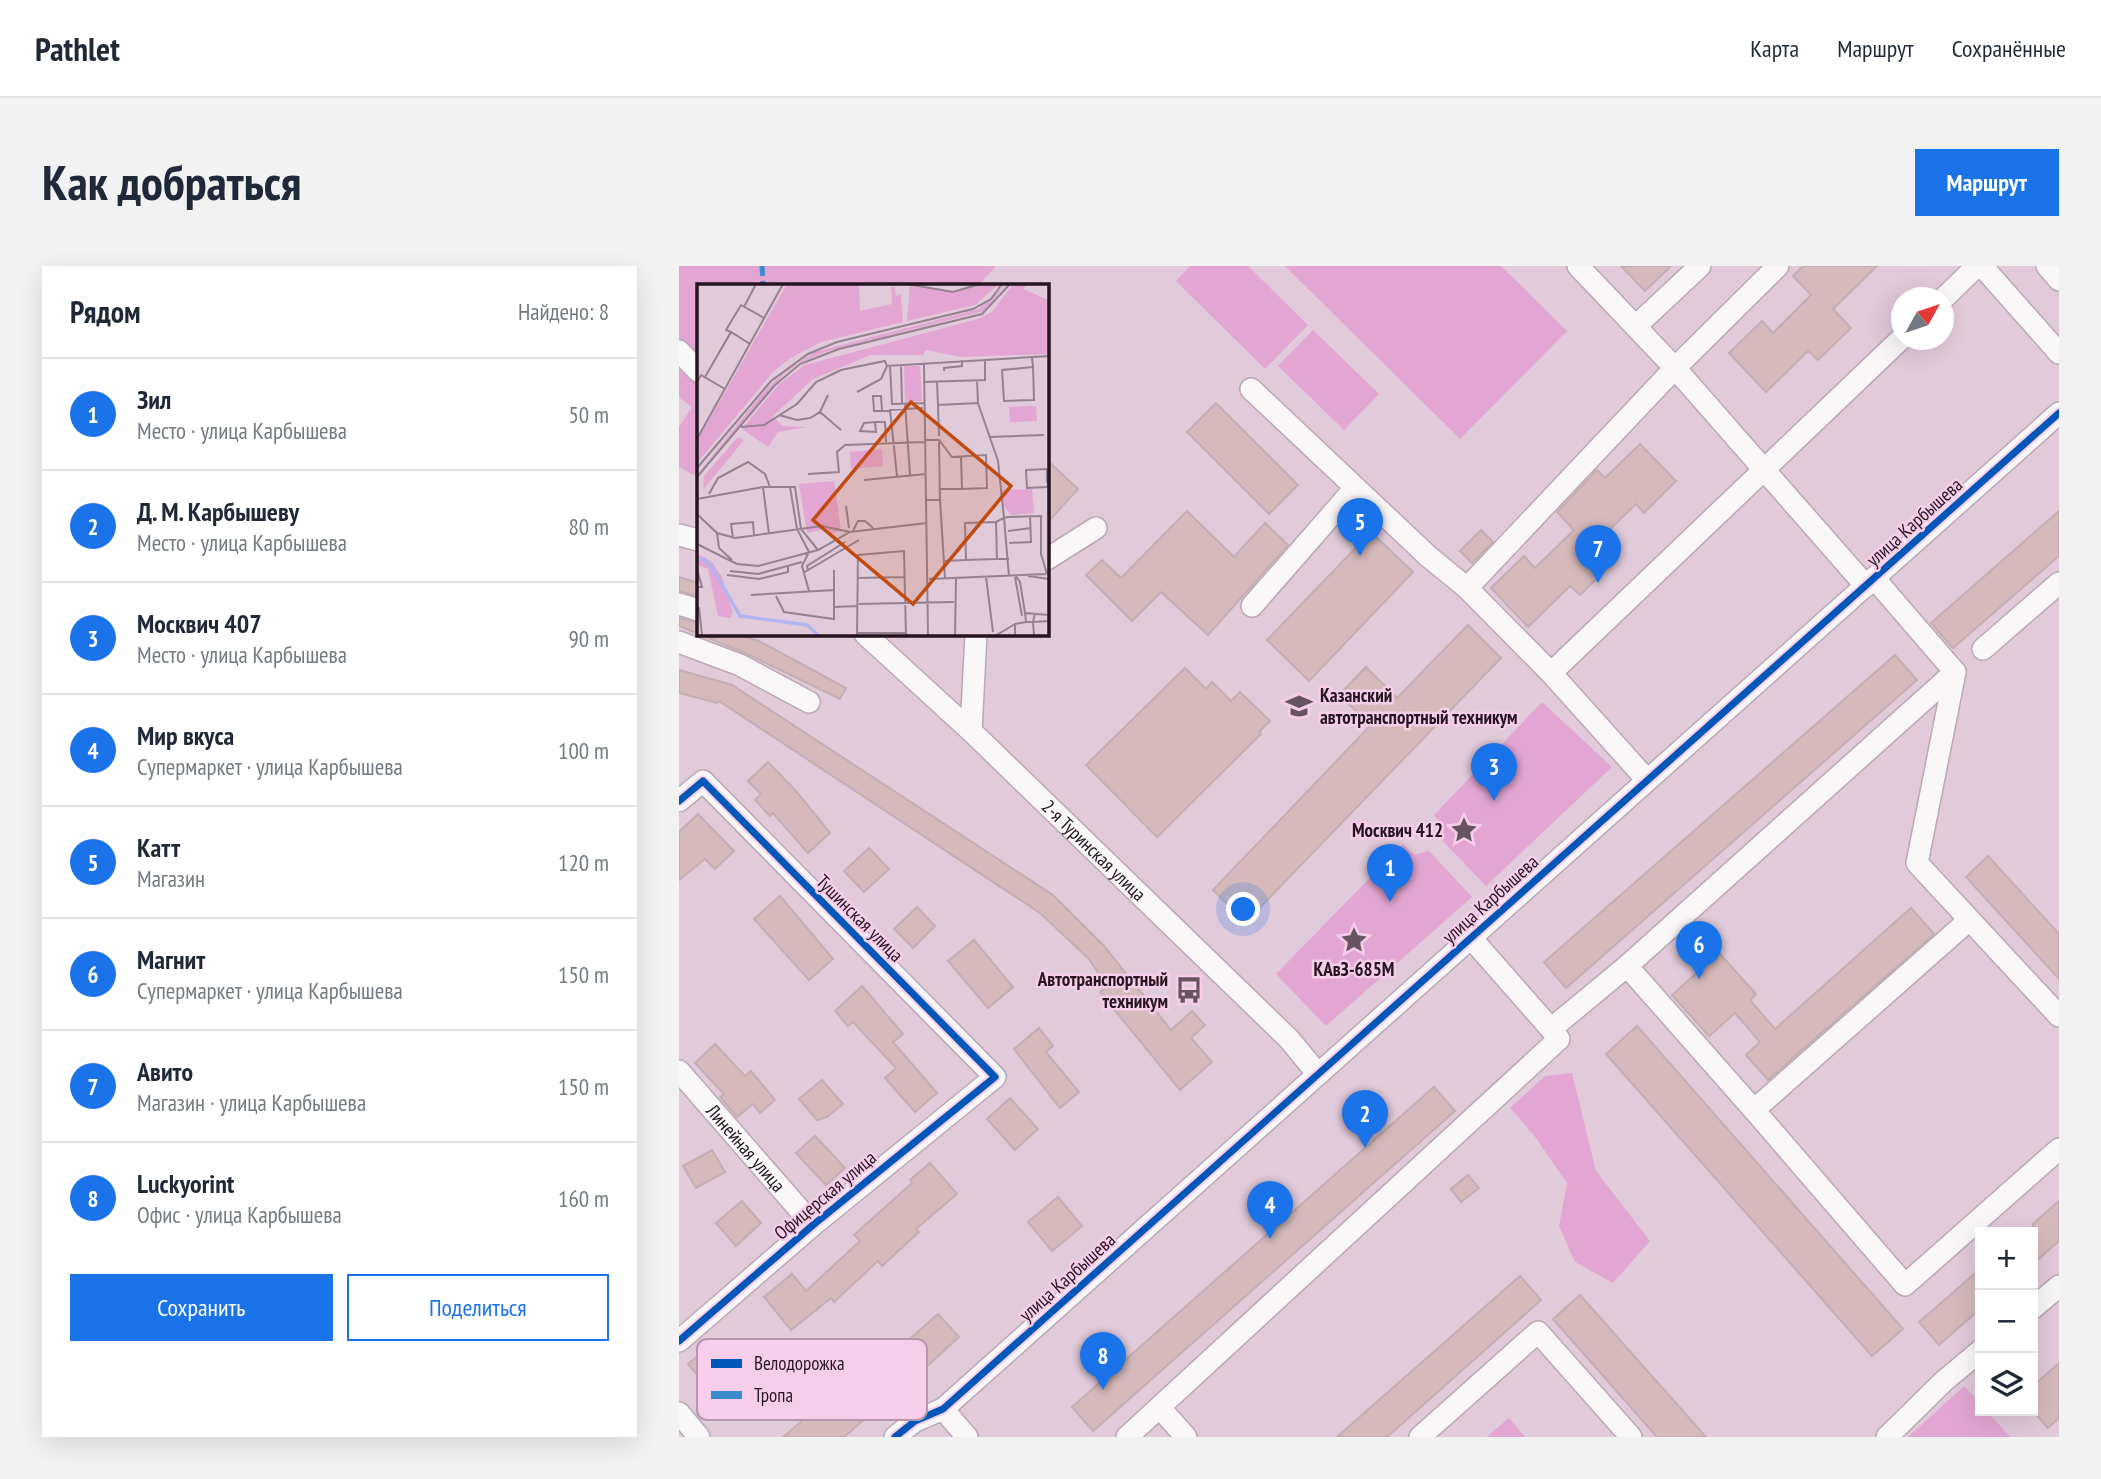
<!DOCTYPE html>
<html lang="ru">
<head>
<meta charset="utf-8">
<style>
  body { margin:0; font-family:"PT Sans Narrow",sans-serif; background:#f2f2f3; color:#1f2937 }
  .controls { position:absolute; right:21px; bottom:21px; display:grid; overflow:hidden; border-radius:0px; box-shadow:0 7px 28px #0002 }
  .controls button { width:63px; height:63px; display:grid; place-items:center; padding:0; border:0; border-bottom:2px solid #e0e1e3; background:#fff; color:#1f2937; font:35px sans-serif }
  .compass { position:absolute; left:1212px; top:21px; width:63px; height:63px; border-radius:50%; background:#fff; box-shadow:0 7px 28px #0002; rotate:50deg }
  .you { position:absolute; left:565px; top:644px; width:24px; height:24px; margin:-18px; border:5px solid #fff; border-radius:50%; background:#1a73e8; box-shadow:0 0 0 10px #1a73e833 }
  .badge { display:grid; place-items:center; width:46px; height:46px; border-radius:50%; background:#1a73e8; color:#fff; font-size:23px; font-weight:700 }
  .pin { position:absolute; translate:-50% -58px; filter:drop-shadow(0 2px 4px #0008) }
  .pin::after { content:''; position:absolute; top:37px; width:24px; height:21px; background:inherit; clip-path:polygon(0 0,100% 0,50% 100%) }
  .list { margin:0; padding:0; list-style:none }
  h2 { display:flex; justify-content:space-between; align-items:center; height:91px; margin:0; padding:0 28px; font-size:30px }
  h2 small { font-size:23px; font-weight:400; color:#747a83 }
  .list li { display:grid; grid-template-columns:46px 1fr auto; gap:21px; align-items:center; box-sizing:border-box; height:112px; padding:0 28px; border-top:2px solid #e0e1e3 }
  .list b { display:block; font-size:26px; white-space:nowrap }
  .list p { margin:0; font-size:23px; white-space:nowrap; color:#747a83 }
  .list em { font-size:23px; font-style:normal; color:#747a83 }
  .actions { display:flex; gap:14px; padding:21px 28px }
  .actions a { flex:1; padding:16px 0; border:2px solid #1a73e8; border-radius:0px; text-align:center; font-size:24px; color:#1a73e8 }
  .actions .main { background:#1a73e8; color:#fff }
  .icon { flex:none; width:38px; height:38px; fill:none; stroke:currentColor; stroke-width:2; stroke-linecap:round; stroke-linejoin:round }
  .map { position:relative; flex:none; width:1380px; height:1171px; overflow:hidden; border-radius:0px }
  header { display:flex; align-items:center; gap:42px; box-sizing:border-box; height:98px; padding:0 35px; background:#fff; border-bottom:2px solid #e0e1e3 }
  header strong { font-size:33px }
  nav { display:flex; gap:38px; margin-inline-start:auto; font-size:24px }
  .intro { display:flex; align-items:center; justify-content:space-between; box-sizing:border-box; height:168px; padding:0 42px }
  h1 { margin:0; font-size:49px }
  .button { padding:18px 32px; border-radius:0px; background:#1a73e8; color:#fff; font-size:24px; font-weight:700 }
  main { display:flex; gap:42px; padding:0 42px }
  aside { flex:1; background:#fff; border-radius:0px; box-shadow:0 7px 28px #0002 }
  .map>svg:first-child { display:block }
  .green { fill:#e3a6d2 }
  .building { fill:#d6babb; stroke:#c2aeb3; stroke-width:2 }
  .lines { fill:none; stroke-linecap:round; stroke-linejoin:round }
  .minor-casing { stroke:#baa8b4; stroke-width:24 }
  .minor { stroke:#faf7f9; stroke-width:21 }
  .quiet { stroke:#3a8bca; stroke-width:5; stroke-dasharray:10 5; stroke-linecap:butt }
  .cycleway-casing { stroke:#f7ceea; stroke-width:11 }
  .cycleway { stroke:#0057b8; stroke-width:7 }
  .labels { text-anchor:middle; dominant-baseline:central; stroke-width:5; stroke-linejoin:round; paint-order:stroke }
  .street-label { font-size:19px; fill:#241520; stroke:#f7ceea }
  .poi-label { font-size:19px; font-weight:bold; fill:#241520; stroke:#f7ceea; text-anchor:end }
  .inset-river { fill:none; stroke:#b4b4f3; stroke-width:3.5 }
  .inset-road { fill:none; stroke:#958290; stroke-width:2 }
  .view { fill:#c14b10; fill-opacity:0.15; stroke:#c14b10; stroke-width:3.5 }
  .inset-edge { fill:none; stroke:#241520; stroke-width:3.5 }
  .key { fill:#f7ceea; stroke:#b896ad; stroke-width:2 }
  .key-label { font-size:19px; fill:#241520 }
</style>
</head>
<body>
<header>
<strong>Pathlet</strong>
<nav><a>Карта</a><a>Маршрут</a><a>Сохранённые</a></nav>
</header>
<div class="intro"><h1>Как добраться</h1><a class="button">Маршрут</a></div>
<main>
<aside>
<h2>Рядом<small>Найдено: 8</small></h2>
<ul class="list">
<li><span class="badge">1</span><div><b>Зил</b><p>Место · улица Карбышева</p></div><em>50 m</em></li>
<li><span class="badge">2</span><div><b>Д. М. Карбышеву</b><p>Место · улица Карбышева</p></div><em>80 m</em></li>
<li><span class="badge">3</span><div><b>Москвич 407</b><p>Место · улица Карбышева</p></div><em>90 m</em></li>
<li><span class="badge">4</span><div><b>Мир вкуса</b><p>Супермаркет · улица Карбышева</p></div><em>100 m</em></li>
<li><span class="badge">5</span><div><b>Катт</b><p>Магазин</p></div><em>120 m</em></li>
<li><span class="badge">6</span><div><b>Магнит</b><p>Супермаркет · улица Карбышева</p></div><em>150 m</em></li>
<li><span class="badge">7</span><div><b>Авито</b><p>Магазин · улица Карбышева</p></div><em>150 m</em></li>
<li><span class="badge">8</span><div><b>Luckyorint</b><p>Офис · улица Карбышева</p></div><em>160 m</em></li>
</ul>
<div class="actions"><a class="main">Сохранить</a><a>Поделиться</a></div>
</aside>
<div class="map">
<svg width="1380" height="1171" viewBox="0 0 1380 1171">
  <rect width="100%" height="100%" fill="#e1cada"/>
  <g class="green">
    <path d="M 0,0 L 317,0 L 300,19 L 19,19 L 19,211 L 0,201 L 0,161 L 13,141 L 0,131 Z"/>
    <path d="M 511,0 L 569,0 L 629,59 L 586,103 L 497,15 Z"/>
    <path d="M 606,0 L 822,0 L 888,65 L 781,173 Z"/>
    <path d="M 634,64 L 700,128 L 665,164 L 599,100 Z"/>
    <path d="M 863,436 L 933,501 L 807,620 L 759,570 L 764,560 L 755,549 Z"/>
    <path d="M 724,578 L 735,589 L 750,585 L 793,631 L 647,760 L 597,708 Z"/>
    <path d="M 893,807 L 917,905 L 971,975 L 934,1017 L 896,996 L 880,960 L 888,917 L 854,868 L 831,842 L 866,810 Z"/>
    <path d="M 1285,1120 L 1301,1137 L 1301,1145 L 1308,1145 L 1331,1171 L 1229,1171 Z"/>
    <path d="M 830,1152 L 846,1171 L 808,1171 Z"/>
  </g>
  <g class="building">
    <path d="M 942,0 L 992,0 L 966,25 Z"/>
    <path d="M 1124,0 L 1198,0 L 1154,43 L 1172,62 L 1139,94 L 1129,85 L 1087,126 L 1050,87 L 1083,55 L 1094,67 L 1132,29 L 1114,10 Z"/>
    <path d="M 537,137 L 619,219 L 590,248 L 508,166 Z"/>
    <path d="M 961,178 L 997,215 L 965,247 L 957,238 L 916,278 L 934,297 L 901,329 L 891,320 L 849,361 L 812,322 L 845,290 L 856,302 L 895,264 L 878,246 L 918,204 L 926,212 Z"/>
    <path d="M 368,194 L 399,223 L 368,257 Z"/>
    <path d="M 508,245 L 555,291 L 586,257 L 609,279 L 529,369 L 482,326 L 453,355 L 407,309 L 423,294 L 442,312 Z"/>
    <path d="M 1380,245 L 1380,290 L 1274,382 L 1252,357 Z"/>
    <path d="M 802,264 L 814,276 L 793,297 L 781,285 Z"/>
    <path d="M 692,266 L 734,306 L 630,415 L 588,374 Z"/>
    <path d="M 0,311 L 19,317 L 19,330 L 0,325 Z"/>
    <path d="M 0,352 L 19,357 L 19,368 L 56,368 L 80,375 L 167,422 L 161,433 L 66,387 L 0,360 Z"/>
    <path d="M 789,359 L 822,392 L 567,656 L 534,624 L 692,459 L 660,429 L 687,401 L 718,432 Z"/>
    <path d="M 1216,389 L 1238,414 L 887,722 L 865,696 Z"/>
    <path d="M 506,402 L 527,423 L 533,416 L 552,435 L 561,426 L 591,455 L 580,466 L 582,468 L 478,571 L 407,499 Z"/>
    <path d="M 0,404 L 53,419 L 374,629 L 425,680 L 492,764 L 513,745 L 526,759 L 512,772 L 533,796 L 501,824 L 421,726 L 428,720 L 410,693 L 361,647 L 40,435 L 38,437 L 0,427 Z"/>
    <path d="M 89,496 L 117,525 L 151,567 L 129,587 L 94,547 L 91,550 L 76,534 L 82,528 L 69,515 Z"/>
    <path d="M 19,548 L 55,585 L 36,603 L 26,593 L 0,614 L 0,566 Z"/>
    <path d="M 190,582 L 210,603 L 185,626 L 165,605 Z"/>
    <path d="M 1309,590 L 1380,668 L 1380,713 L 1287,611 Z"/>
    <path d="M 101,630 L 154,693 L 130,714 L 75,653 Z"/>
    <path d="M 238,641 L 256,660 L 234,682 L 215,663 Z"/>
    <path d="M 1232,642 L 1255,668 L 1089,814 L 1067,789 L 1081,776 L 1056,747 L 1030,770 L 993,729 L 1040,687 L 1077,728 L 1071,734 L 1096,763 Z"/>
    <path d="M 295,674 L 334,721 L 309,742 L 269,695 Z"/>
    <path d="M 183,720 L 224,768 L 214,776 L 258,827 L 236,846 L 206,812 L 217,802 L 174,756 L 169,760 L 156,745 Z"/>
    <path d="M 958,760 L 1224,1063 L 1193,1090 L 927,788 Z"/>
    <path d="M 360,762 L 374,780 L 367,786 L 400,826 L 381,842 L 335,783 Z"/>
    <path d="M 36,778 L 66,810 L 72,805 L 96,834 L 81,847 L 74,838 L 58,851 L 41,831 L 45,828 L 16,797 Z"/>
    <path d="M 143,814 L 164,838 L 148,851 L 138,854 L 120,833 Z"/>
    <path d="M 755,821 L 776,845 L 414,1165 L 393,1141 Z"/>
    <path d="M 331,832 L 359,863 L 336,884 L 308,853 Z"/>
    <path d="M 136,870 L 166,902 L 147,919 L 117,887 Z"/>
    <path d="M 33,884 L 46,906 L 17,922 L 4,900 Z"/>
    <path d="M 251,897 L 278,928 L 237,963 L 240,966 L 203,1000 L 199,995 L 155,1036 L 152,1032 L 112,1064 L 85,1031 L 113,1008 L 127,1025 L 181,975 L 175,969 L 233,917 L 231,914 Z"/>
    <path d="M 789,909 L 800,922 L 782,936 L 772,923 Z"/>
    <path d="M 379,931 L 403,960 L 373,985 L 349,956 Z"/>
    <path d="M 63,935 L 82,957 L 57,980 L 37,957 Z"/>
    <path d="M 1380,935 L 1380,975 L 1354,998 L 1354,958 Z"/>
    <path d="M 1301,1003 L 1301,1043 L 1260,1079 L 1240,1056 Z"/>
    <path d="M 841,1010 L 862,1034 L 806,1084 L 708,1171 L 658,1171 Z"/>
    <path d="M 901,1029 L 1027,1171 L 978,1171 L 874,1053 Z"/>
    <path d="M 259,1048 L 280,1071 L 246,1102 L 242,1098 L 184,1147 L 187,1152 L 165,1171 L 104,1171 L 210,1083 L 214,1088 Z"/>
    <path d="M 36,1076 L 57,1101 L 31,1123 L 9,1098 Z"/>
    <path d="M 1380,1097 L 1380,1152 L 1369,1162 L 1354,1145 L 1354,1120 Z"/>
  </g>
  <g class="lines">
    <defs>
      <g id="minor">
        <path d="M 899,0 L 996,102 L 1187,320"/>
        <path d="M 1303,0 L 1380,87"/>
        <path d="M 1368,0 L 1380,14"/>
        <path d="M 1265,32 L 1298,0"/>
        <path d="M 957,60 L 1021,0"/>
        <path d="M 0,85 L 19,105"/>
        <path d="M 572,123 L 750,291 L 788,322 L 872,407 L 968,514"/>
        <path d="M 0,269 L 19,274"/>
        <path d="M 368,293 L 417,262"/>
        <path d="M 1195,312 L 1276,406 L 1238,597 L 1380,750"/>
        <path d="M 788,322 L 996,102 L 1099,0"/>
        <path d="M 0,338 L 19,344"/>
        <path d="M 573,340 L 676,222"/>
        <path id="s1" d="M 186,368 L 292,465 L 610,773 L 638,807"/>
        <path d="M 0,376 L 61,399 L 130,436"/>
        <path d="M 1304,383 L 1380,317"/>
        <path d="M 872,407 L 1223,72"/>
        <path d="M 292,465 L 297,368"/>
        <path d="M 0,535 L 24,515 L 316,811 L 134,959 L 0,1075"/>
        <path d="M 1289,655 L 1075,844 L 1226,1019 L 1380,883"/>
        <path d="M 792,672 L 872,763 L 948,700 L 1276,406"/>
        <path d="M 948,700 L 1075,844"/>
        <path id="s2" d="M 0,805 L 134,959"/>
        <path d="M 1354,1042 L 1380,1020"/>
        <path d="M 481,1142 L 507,1171"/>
        <path d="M 264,1143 L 288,1171"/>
        <path d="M 0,1147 L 20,1171"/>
        <path d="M 216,1171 L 236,1155 L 264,1143 L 1380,147"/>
        <path d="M 448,1171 L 880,773 L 872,763"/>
        <path d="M 741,1171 L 859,1066 L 952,1171"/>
        <path d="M 1208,1171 L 1265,1115 L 1301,1085"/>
      </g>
    </defs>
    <use href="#minor" class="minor-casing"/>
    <use href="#minor" class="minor"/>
    <path class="quiet" d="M 83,0 L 84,19"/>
    <defs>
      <g id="cycleway">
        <path d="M 0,535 L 24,515 L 316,811 L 134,959 L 0,1075"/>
        <path d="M 216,1171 L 236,1155 L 264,1143 L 1380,147"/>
      </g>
    </defs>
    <use href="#cycleway" class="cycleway-casing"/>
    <use href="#cycleway" class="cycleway"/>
  </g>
  <defs>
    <symbol id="university-bare" viewBox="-9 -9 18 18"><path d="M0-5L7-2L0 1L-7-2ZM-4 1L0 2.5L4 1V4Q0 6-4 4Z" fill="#665461" stroke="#f7ceea" stroke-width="2.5" paint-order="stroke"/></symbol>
    <symbol id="sight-bare" viewBox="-9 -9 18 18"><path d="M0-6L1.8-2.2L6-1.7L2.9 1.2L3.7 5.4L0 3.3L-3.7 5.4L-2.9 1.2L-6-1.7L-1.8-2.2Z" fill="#665461" stroke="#f7ceea" stroke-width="2.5" paint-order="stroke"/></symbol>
    <symbol id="bus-bare" viewBox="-9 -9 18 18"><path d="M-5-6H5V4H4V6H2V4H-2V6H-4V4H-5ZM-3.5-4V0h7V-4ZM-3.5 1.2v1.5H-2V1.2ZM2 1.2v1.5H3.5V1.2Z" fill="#665461" stroke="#f7ceea" stroke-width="2.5" paint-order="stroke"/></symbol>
  </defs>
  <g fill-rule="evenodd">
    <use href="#university-bare" x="601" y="421" width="38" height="38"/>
    <use href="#sight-bare" x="766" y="545" width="38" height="38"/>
    <use href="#sight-bare" x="656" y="655" width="38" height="38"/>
    <use href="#bus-bare" x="491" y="705" width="38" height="38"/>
  </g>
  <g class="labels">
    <g class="street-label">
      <text transform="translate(1235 256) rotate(-42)">улица Карбышева</text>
      <text stroke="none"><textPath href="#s1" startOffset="315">2-я Туринская улица</textPath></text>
      <text transform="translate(811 633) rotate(-42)">улица Карбышева</text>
      <text transform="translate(181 652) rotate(45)">Тушинская улица</text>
      <text stroke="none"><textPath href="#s2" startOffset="102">Линейная улица</textPath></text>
      <text transform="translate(146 929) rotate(-40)">Офицерская улица</text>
      <text transform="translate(388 1011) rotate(-42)">улица Карбышева</text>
    </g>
    <g class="poi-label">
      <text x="641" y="429" text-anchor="start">Казанский<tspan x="641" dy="22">автотранспортный техникум</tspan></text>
      <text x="764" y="564">Москвич 412</text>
      <text x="675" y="703" text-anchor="middle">КАвЗ-685М</text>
      <text x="489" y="713">Автотранспортный<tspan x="489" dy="22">техникум</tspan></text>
    </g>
  </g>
  <g transform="translate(18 18)">
    <rect width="352" height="352" fill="#e1cada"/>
    <path d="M 90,0 L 162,0 L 163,27 L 195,20 L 194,3 L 198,3 L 199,12 L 204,10 L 206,38 L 124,58 L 92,75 L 77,87 L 0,179 L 0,157 ZM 285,0 L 302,0 L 278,21 L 210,37 L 213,2 L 255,9 ZM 309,0 L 287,27 L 131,67 L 102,79 L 87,90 L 0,191 L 68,106 L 86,89 L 118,68 L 282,25 ZM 316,0 L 331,0 L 326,5 L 352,16 L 352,70 L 263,73 L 229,66 L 226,71 L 174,71 L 116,95 L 76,132 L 85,142 L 110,143 L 81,148 L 71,163 L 45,145 L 82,100 L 108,81 L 281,35 L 295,28 ZM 207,82 L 223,82 L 225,117 L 208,118 ZM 339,122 L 340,137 L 313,138 L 312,123 ZM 41,153 L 47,156 L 6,206 L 7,192 ZM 185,165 L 186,182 L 154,185 L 153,168 ZM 137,197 L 144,246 L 131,251 L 128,245 L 110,249 L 102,200 ZM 335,205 L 337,229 L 314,231 L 304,219 L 303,206 ZM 0,270 L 14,277 L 24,291 L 36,329 L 33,334 L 21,332 L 11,285 L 0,281 Z" fill="#e3a6d2"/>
    <path class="inset-river" d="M 0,276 L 7,275 L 14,282 L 43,332 L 110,341 L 122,352"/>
    <path class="inset-road" d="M 209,0 L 256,8 L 283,0M 47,23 L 59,0M 34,48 L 29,46 L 44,21 L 67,34M 335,74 L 336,83 L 337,116 L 307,117 L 305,86 L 336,83M 227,80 L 231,352M 193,81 L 195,120 L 227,119M 204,81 L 205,119M 247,87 L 247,84 L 265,82 L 265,76M 8,93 L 34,48 L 53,60M 0,98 L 4,91 L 28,105M 226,98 L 288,96 L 288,75M 240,98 L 241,121 L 281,119 L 280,96M 160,108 L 184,95 L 190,82M 208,119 L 213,191M 281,119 L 301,177 L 307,234 L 299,238M 241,121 L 242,152M 185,127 L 184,112 L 176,112 L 177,127 L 192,127 L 193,126M 123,128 L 144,146M 82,131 L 100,136 L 113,134 L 123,128 L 131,111M 178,138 L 167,139 L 163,147 L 179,148 L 178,138 L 188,138 L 189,158M 44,143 L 67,141 L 100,120 L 119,98 L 144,86 L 188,77 L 190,82 L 352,72M 292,153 L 347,151M 0,155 L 86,0M 228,156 L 242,156 L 255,173 L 289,171 L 290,204 L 265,205 L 264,173M 0,184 L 74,97 L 111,70 L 140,58 L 276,25 L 294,15 L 305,0M 111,190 L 142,188 L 140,168 L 148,161 L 228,158M 200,192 L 193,126 L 226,124M 0,193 L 78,101 L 103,80 L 142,65 L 285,30 L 313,0M 167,196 L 229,190M 350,199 L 350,185 L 329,186 L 330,204 L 350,203 L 352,199M 66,203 L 72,250M 93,203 L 100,245 L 112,268 L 105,282 L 112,307M 243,205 L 265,205M 12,210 L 21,194 L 51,178 L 68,190 L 73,203M 0,215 L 66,203 L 98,203 L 104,245 L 121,266M 230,216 L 243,216 L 242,158M 243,216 L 248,295M 149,222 L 152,244M 0,230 L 20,249 L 38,254 L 125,242 L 153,248M 156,247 L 161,237 L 168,237 L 176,244M 311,247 L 334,244M 20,249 L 22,264 L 35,276M 36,254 L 34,240 L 56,238 L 57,252M 312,259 L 334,258 L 333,232M 0,260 L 40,280 L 61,282 L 121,266 L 153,248 L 230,239M 300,275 L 269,276 L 268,239 L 299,238 L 300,275 L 312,275M 247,277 L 269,276M 0,285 L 5,303 L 0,303M 33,287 L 61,290 L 105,278M 111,287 L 110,282 L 148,258M 106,289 L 162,256M 30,291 L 62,295 L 91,288 L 91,283M 318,291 L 323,298 L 328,329 L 352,331M 312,292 L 307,234 L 311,233 L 344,232 L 344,270 L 350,290M 331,292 L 352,295M 289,293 L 296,348M 318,293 L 325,332M 161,294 L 207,293M 232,295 L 349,290M 54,311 L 137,306M 79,312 L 87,328 L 137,335 L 137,286M 162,320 L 257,318M 2,323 L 5,352M 137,323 L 161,322M 328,329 L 329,338 L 336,338 L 337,352M 338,329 L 336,338 L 352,337M 160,349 L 209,349M 62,352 L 84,352M 160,352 L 161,271 L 207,267 L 209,352M 258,352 L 259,294M 298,352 L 318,340M 318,352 L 318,340 L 329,338"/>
    <path class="view" d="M 214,118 L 314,202 L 216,320 L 116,236 Z"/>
    <rect width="352" height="352" class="inset-edge"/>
  </g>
  <rect x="18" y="1073" width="230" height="81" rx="10" class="key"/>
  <rect x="32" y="1093" width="31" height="9" fill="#0057b8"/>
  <rect x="32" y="1125" width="31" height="8" fill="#3a8bca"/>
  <g class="key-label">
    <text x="75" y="1104">Велодорожка</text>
    <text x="75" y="1136">Тропа</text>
  </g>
</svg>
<div class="controls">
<button>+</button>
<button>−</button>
<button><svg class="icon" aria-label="layers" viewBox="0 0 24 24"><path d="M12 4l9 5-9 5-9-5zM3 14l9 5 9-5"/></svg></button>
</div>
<svg class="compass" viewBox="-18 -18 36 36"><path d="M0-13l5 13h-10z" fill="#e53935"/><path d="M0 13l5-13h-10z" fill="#747a83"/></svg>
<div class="you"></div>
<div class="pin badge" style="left:711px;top:636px">1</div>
<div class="pin badge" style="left:686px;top:882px">2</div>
<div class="pin badge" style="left:815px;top:535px">3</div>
<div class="pin badge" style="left:591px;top:973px">4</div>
<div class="pin badge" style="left:681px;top:290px">5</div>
<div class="pin badge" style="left:1020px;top:713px">6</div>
<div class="pin badge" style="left:919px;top:317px">7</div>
<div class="pin badge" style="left:424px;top:1124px">8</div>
</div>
</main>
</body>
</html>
